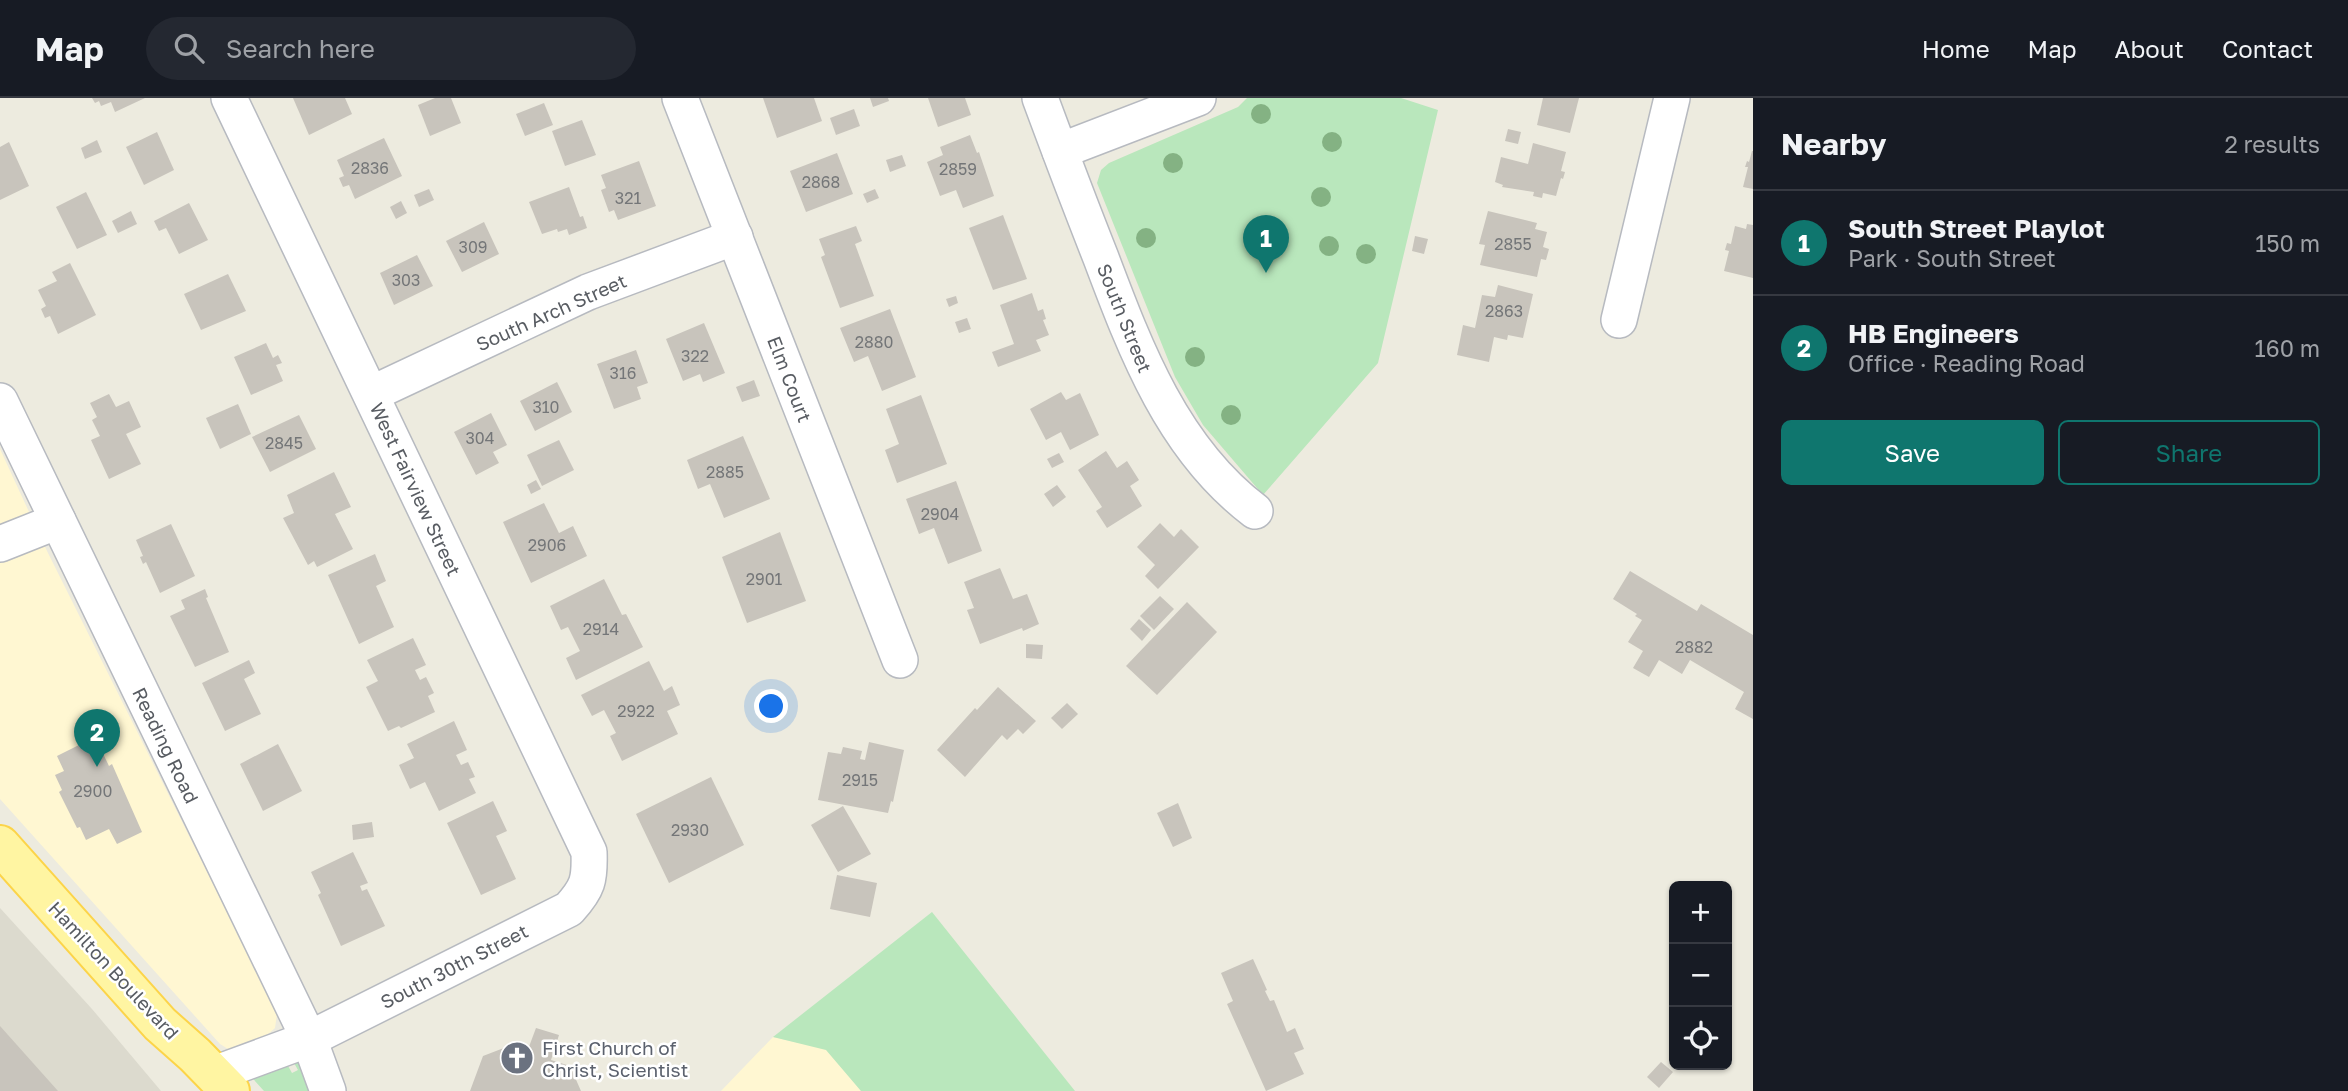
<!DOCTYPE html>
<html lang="en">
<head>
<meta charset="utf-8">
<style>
  body { margin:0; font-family:"Golos Text",sans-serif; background:#242831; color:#f1f3f6 }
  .controls { position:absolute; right:21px; bottom:21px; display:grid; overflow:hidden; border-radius:10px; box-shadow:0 2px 5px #0004 }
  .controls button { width:63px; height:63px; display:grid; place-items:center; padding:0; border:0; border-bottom:2px solid #363941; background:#171b24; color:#f1f3f6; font:35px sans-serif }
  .you { position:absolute; left:772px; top:609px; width:24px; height:24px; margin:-18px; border:5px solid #fff; border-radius:50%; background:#1a73e8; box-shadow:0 0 0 10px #1a73e833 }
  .badge { display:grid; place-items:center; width:46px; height:46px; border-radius:50%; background:#0f766e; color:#fff; font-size:23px; font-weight:700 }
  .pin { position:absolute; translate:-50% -58px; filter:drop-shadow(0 2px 4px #0008) }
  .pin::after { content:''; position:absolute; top:37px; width:24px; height:21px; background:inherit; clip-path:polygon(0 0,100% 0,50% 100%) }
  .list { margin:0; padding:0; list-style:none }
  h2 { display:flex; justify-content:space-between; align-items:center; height:91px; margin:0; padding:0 28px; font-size:30px }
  h2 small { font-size:23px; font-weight:400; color:#9ea1a6 }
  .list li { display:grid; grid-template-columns:46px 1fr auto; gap:21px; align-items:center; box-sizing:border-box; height:105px; padding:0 28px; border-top:2px solid #363941 }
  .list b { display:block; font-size:26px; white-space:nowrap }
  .list p { margin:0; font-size:23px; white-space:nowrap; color:#9ea1a6 }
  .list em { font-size:23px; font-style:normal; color:#9ea1a6 }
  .actions { display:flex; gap:14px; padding:21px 28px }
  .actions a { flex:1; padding:16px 0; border:2px solid #0f766e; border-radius:10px; text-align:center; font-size:24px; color:#0f766e }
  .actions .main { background:#0f766e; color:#fff }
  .icon { flex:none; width:38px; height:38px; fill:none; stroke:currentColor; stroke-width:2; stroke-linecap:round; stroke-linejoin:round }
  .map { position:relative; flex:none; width:1753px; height:993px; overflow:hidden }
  header { display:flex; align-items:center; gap:42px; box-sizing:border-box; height:98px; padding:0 35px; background:#171b24; border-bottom:2px solid #363941 }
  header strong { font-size:33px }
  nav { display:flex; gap:38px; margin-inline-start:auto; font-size:24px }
  .search { width:490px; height:63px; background:#242831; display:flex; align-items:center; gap:18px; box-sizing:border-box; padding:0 24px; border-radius:38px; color:#9ea1a6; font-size:26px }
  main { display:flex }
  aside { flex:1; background:#171b24 }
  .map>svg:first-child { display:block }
  .commercial { fill:#fff7d2 }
  .education { fill:#dcdace }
  .green { fill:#b9e7bc }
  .building { fill:#c8c4bc }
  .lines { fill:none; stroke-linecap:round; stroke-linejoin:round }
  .minor-casing { stroke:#b7bac0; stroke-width:38 }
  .major-casing { stroke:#fcd449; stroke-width:42 }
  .minor { stroke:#fff; stroke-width:35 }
  .major { stroke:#fff5a2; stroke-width:38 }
  .tree { fill:#84b283 }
  .labels { text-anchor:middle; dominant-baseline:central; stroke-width:5; stroke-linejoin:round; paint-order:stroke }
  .number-label { font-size:16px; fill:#747678 }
  .street-label { font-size:19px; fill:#585c62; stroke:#fff }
  .worship-label { font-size:19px; fill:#5b616d; stroke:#fff; text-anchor:start }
</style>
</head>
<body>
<header>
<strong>Map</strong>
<div class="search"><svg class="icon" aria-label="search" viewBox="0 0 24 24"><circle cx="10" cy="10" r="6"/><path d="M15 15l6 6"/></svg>Search here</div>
<nav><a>Home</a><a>Map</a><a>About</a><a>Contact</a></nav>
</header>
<main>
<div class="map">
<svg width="1753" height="993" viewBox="0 0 1753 993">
  <rect width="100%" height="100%" fill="#edebdf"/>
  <g class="commercial">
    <path d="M 0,351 L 47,453 L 273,906 L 277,916 L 275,930 L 267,937 L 239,951 L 228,951 L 220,946 L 0,701 Z"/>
    <path d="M 773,939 L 826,951 L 861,993 L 721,993 Z"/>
  </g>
  <path class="education" d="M 0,810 L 92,911 L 161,993 L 0,993 Z"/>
  <g class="green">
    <path d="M 1247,0 L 1401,0 L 1438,12 L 1378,265 L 1263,397 L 1203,327 L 1175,279 L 1097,85 L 1101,72 L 1109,65 L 1238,9 Z"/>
    <path d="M 932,814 L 1075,993 L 861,993 L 826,952 L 773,939 Z"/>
    <path d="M 299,959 L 316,993 L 264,993 L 246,973 L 287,966 L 292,975 L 298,972 L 294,965 Z"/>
  </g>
  <g class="building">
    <path d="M 92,0 L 145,0 L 115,14 L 111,4 L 101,8 L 99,3 L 95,5 Z"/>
    <path d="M 293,0 L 345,0 L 352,16 L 309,37 Z"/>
    <path d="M 435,0 L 451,0 L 461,25 L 430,38 L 418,7 Z"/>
    <path d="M 763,0 L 814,0 L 822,23 L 777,40 Z"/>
    <path d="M 870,0 L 888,0 L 889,3 L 873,9 Z"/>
    <path d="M 928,0 L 965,0 L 971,17 L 938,29 Z"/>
    <path d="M 1543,0 L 1579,0 L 1570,35 L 1537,27 Z"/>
    <path d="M 544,5 L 553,27 L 525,38 L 516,16 Z"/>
    <path d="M 854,11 L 860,28 L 836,37 L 830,20 Z"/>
    <path d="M 582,22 L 596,57 L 565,68 L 552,33 Z"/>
    <path d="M 1508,31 L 1521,34 L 1518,46 L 1505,43 Z"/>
    <path d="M 157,34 L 174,72 L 144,87 L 126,49 Z"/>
    <path d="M 970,37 L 977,55 L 979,54 L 994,98 L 963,110 L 956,92 L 940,98 L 927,64 L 943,57 L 940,49 Z"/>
    <path d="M 384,40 L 402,78 L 355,101 L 349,87 L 343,89 L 339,80 L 344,78 L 337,62 Z"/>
    <path d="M 97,42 L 102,54 L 85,61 L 81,50 Z"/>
    <path d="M 9,44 L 29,88 L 0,102 L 0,49 Z"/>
    <path d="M 1533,45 L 1566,54 L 1561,73 L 1565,74 L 1563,81 L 1561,80 L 1556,98 L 1543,95 L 1542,100 L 1533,98 L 1534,94 L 1502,89 L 1503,87 L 1495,84 L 1501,59 L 1528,66 Z"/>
    <path d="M 1752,53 L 1753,53 L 1753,91 L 1743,89 L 1748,69 L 1745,69 L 1747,63 L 1749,64 Z"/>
    <path d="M 837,55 L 853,96 L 806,114 L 790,73 Z"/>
    <path d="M 902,57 L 906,68 L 890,74 L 886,62 Z"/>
    <path d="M 639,63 L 656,108 L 618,122 L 614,112 L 609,114 L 601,92 L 606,90 L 601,77 Z"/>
    <path d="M 569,89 L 580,119 L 583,118 L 587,130 L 569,137 L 567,131 L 558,134 L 557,131 L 542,136 L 529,104 Z"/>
    <path d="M 429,91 L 434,102 L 419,109 L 414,97 Z"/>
    <path d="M 875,91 L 879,100 L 867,105 L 863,96 Z"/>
    <path d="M 86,94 L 107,137 L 77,151 L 56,109 Z"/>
    <path d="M 401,103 L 407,115 L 396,121 L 390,109 Z"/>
    <path d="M 189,105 L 208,142 L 179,156 L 166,130 L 159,133 L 154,123 Z"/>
    <path d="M 131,113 L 137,126 L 118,135 L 112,123 Z"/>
    <path d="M 1488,113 L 1537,125 L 1535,131 L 1547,134 L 1543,149 L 1549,151 L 1546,162 L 1541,161 L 1537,179 L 1480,167 L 1485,147 L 1479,146 Z"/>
    <path d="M 1003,117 L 1027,181 L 993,192 L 969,130 Z"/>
    <path d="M 484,124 L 499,156 L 462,174 L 446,143 Z"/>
    <path d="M 1747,126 L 1753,127 L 1753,180 L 1724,173 L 1729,153 L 1725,152 L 1727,145 L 1731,146 L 1735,128 L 1746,131 Z"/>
    <path d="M 856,128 L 862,143 L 855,146 L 874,198 L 840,210 L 821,159 L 825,157 L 819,141 Z"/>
    <path d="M 1415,138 L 1428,141 L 1424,156 L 1412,153 Z"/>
    <path d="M 417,157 L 433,188 L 394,207 L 380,175 Z"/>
    <path d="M 70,165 L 96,217 L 58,236 L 50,218 L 45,220 L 41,211 L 46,208 L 38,192 L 57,183 L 52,174 Z"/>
    <path d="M 228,176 L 246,213 L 201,232 L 184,196 Z"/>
    <path d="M 1498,187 L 1533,196 L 1523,240 L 1508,237 L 1507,242 L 1494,239 L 1489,264 L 1457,257 L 1463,227 L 1475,230 L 1482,197 L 1495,199 Z"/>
    <path d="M 1032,195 L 1038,213 L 1043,211 L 1046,221 L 1043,222 L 1049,237 L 1036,242 L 1041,253 L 998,269 L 992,254 L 1014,246 L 1000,207 Z"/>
    <path d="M 956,198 L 958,205 L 949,209 L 946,201 Z"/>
    <path d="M 890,211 L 916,279 L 882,293 L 868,258 L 854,264 L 840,230 Z"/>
    <path d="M 967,220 L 971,231 L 959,235 L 955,224 Z"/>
    <path d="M 704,225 L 725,275 L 703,284 L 700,276 L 683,283 L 666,241 Z"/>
    <path d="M 266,245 L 273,260 L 278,257 L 282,265 L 276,267 L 283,283 L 251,297 L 234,259 Z"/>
    <path d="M 636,252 L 648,285 L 637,289 L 641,301 L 614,311 L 597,266 Z"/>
    <path d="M 754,282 L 760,298 L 742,304 L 736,289 Z"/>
    <path d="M 557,284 L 572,314 L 535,333 L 520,303 Z"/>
    <path d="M 1061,294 L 1066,302 L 1080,295 L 1099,337 L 1070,352 L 1061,334 L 1046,342 L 1030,311 Z"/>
    <path d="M 109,296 L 116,309 L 129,303 L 141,329 L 126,336 L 141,366 L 109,381 L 91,342 L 100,338 L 92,322 L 97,319 L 90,305 Z"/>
    <path d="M 921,297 L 947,366 L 897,385 L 885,352 L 899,346 L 886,311 Z"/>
    <path d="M 238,306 L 251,336 L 220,351 L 206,320 Z"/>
    <path d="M 491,315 L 507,347 L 493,354 L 499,365 L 476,377 L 454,334 Z"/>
    <path d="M 299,317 L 316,351 L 270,374 L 252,339 Z"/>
    <path d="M 743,338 L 770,401 L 724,420 L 710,386 L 698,391 L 687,362 Z"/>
    <path d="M 559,342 L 574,372 L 542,388 L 527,357 Z"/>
    <path d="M 1106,353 L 1117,370 L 1127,363 L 1139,382 L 1130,388 L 1142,408 L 1107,430 L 1096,413 L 1102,409 L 1078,372 Z"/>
    <path d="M 1059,355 L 1064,364 L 1052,370 L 1047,361 Z"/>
    <path d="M 334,374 L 351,409 L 335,416 L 353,451 L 317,469 L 314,463 L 308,467 L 283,420 L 294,415 L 287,397 Z"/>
    <path d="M 536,382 L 541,391 L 531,396 L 527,387 Z"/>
    <path d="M 956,383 L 982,453 L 948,466 L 934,430 L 919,436 L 906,401 Z"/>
    <path d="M 1057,387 L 1066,399 L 1053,409 L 1044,396 Z"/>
    <path d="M 544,405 L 559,435 L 573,428 L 587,458 L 531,485 L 503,424 Z"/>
    <path d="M 1160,425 L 1174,439 L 1181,431 L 1199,449 L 1158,491 L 1145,478 L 1155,467 L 1137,449 Z"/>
    <path d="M 171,426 L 195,478 L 160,495 L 146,464 L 143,466 L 140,459 L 143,458 L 136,442 Z"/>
    <path d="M 780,434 L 806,503 L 747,525 L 722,459 Z"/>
    <path d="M 375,456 L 386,483 L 376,488 L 394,529 L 359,546 L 328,477 Z"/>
    <path d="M 1000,470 L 1013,501 L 1027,496 L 1039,526 L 1023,533 L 1022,530 L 980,546 L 967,512 L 974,510 L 964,484 Z"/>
    <path d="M 1630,473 L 1697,513 L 1701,506 L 1753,537 L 1753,621 L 1735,611 L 1744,594 L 1690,562 L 1682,576 L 1659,562 L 1649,579 L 1633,570 L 1643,553 L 1628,544 L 1642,522 L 1635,518 L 1637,516 L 1613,501 Z"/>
    <path d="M 604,481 L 622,517 L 626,516 L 643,549 L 576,582 L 566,560 L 580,553 L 568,529 L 561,532 L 550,508 Z"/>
    <path d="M 205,491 L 208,499 L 206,500 L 229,554 L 195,569 L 170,518 L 185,511 L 181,502 Z"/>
    <path d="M 1160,498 L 1174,511 L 1154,532 L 1140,518 Z"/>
    <path d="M 1187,504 L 1217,534 L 1157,597 L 1126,568 Z"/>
    <path d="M 1139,521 L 1151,532 L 1142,543 L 1130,531 Z"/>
    <path d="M 413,540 L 426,567 L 415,572 L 420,582 L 426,579 L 434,595 L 428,598 L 435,614 L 401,630 L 399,628 L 388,633 L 366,589 L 378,583 L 367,562 Z"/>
    <path d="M 1026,546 L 1043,547 L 1042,561 L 1026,560 Z"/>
    <path d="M 249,562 L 255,575 L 244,581 L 261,616 L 225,633 L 202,585 Z"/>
    <path d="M 649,563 L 664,593 L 672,588 L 680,607 L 667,613 L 678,636 L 622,663 L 610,638 L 616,635 L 604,612 L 592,618 L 581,597 Z"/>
    <path d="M 998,589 L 1036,623 L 1023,636 L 1018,631 L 1007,642 L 1002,637 L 965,679 L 937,652 L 975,610 L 977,612 Z"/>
    <path d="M 1067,605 L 1078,616 L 1062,631 L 1051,620 Z"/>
    <path d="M 454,623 L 467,652 L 456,657 L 461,667 L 468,664 L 475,679 L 469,681 L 476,695 L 439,713 L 425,684 L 410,691 L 399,667 L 414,660 L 407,646 Z"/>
    <path d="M 95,639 L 109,668 L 112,666 L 142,734 L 117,746 L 109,731 L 86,742 L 80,729 L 77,730 L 59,694 L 62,692 L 55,677 L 64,673 L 57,658 Z"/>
    <path d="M 869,644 L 904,652 L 893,704 L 891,703 L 888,715 L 818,702 L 828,654 L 841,656 L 843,649 L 862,653 L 860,661 L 865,662 Z"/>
    <path d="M 278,646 L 302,693 L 263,713 L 240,666 Z"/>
    <path d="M 711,679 L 744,747 L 669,785 L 636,716 Z"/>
    <path d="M 493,703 L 507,733 L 496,738 L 516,781 L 481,797 L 447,725 Z"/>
    <path d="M 1178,705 L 1192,740 L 1173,749 L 1157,715 Z"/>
    <path d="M 843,708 L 871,756 L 838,774 L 811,727 Z"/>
    <path d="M 372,724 L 374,739 L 353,742 L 352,727 Z"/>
    <path d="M 353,754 L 368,785 L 360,788 L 362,793 L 367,791 L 385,828 L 341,848 L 318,797 L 321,795 L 311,774 Z"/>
    <path d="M 837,777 L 877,785 L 870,819 L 830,811 Z"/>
    <path d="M 1253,861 L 1267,892 L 1265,893 L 1270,903 L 1274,902 L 1287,934 L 1295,930 L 1304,951 L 1294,955 L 1304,976 L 1266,993 L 1227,906 L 1233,903 L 1221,875 Z"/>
    <path d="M 0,928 L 58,993 L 0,993 Z"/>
    <path d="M 536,930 L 559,937 L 551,962 L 570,968 L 581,993 L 470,993 L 483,958 L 509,948 L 527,954 Z"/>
    <path d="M 1661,964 L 1673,974 L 1659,990 L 1647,979 Z"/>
  </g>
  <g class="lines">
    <defs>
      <g id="minor">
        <path d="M 680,0 L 900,562"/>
        <path d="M 1040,0 C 1060,54 1080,107 1101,160 C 1136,253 1173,351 1255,413"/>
        <path d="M 1060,53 L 1198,0"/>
        <path d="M 1619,222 L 1672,0"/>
        <path d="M 371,296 L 588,194 L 735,139"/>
        <path d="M 0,303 L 309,941 L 328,993"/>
        <path d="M 0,446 L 58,423"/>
        <path d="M 214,976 L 309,941 L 569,811 C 588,790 590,782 589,754 L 229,0"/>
      </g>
      <path id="major" d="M 0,747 L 160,926 L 195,957 L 230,993"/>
    </defs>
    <use href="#minor" class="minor-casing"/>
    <use href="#major" class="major-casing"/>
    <use href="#minor" class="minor"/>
    <use href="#major" class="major"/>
  </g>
  <g class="tree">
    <circle cx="1261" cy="16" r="10"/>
    <circle cx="1332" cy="44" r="10"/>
    <circle cx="1173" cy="65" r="10"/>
    <circle cx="1321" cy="99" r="10"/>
    <circle cx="1146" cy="140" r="10"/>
    <circle cx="1329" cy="148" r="10"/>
    <circle cx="1366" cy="156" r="10"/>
    <circle cx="1195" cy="259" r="10"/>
    <circle cx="1231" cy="317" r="10"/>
  </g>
  <defs>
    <symbol id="church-disc" viewBox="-11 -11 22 22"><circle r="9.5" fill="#6b7280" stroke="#fff"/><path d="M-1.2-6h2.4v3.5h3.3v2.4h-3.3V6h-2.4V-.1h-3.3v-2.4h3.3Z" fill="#fff"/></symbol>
  </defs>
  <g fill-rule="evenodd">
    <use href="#church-disc" x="498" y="941" width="38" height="38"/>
  </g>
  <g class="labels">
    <g class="number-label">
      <text x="370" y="70">2836</text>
      <text x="958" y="71">2859</text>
      <text x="821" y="84">2868</text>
      <text x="628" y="100">321</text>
      <text x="1513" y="146">2855</text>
      <text x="473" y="149">309</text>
      <text x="406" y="182">303</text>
      <text x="1504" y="213">2863</text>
      <text x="874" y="244">2880</text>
      <text x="695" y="258">322</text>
      <text x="623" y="275">316</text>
      <text x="546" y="309">310</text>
      <text x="480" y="340">304</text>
      <text x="284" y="345">2845</text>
      <text x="725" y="374">2885</text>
      <text x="940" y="416">2904</text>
      <text x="547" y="447">2906</text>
      <text x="764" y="481">2901</text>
      <text x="601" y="531">2914</text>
      <text x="1694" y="549">2882</text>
      <text x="636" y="613">2922</text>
      <text x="860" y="682">2915</text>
      <text x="93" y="693">2900</text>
      <text x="690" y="732">2930</text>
    </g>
    <g class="street-label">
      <text transform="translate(551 214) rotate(-24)">South Arch Street</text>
      <text transform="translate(1125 220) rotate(68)">South Street</text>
      <text transform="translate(790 281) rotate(69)">Elm Court</text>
      <text transform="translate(416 391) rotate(65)">West Fairview Street</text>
      <text transform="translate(166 647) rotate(64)">Reading Road</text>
      <text transform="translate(454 868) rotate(-27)">South 30th Street</text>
      <text transform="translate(114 872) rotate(47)">Hamilton Boulevard</text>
    </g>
    <g class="worship-label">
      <text x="542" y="949">First Church of<tspan x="542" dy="22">Christ, Scientist</tspan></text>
    </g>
  </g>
</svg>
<div class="controls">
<button>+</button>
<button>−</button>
<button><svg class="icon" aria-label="locate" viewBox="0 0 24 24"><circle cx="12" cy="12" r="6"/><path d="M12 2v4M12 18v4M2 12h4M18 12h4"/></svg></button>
</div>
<div class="you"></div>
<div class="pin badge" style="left:1266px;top:175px">1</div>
<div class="pin badge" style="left:97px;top:669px">2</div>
</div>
<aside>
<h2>Nearby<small>2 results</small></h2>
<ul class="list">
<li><span class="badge">1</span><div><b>South Street Playlot</b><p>Park · South Street</p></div><em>150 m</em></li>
<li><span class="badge">2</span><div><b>HB Engineers</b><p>Office · Reading Road</p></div><em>160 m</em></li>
</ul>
<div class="actions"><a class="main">Save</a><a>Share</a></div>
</aside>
</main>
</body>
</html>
